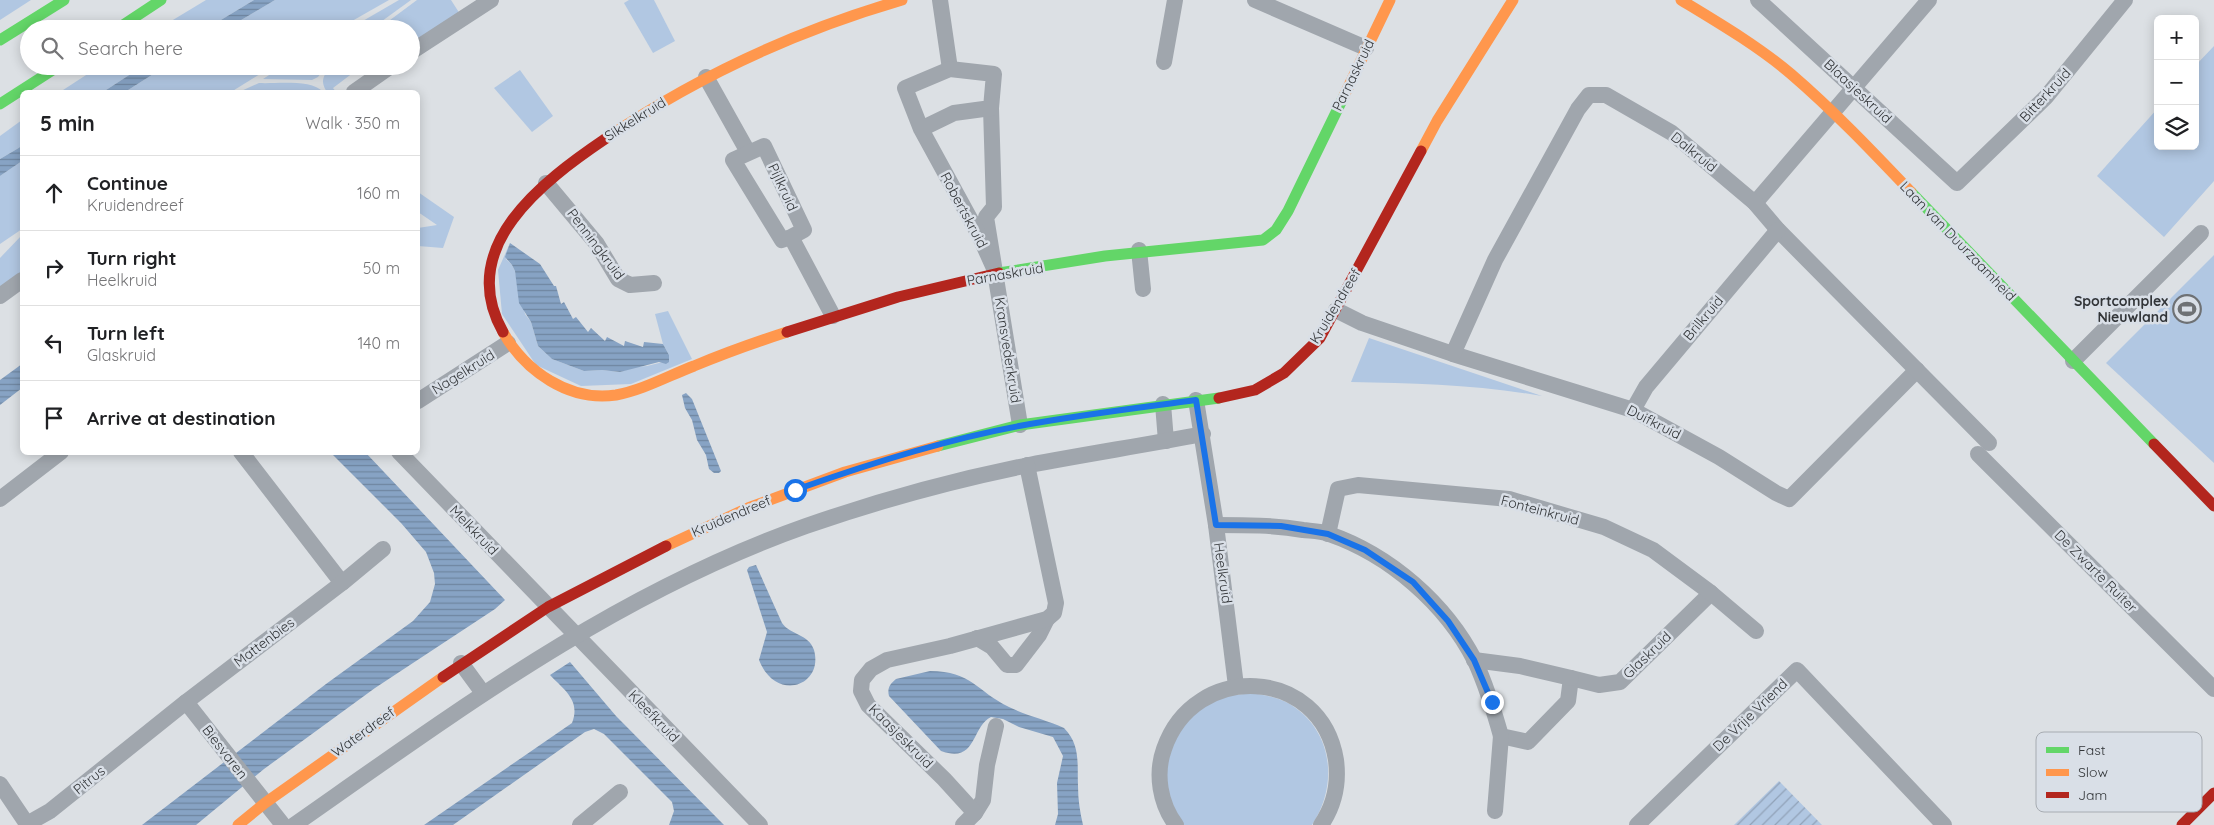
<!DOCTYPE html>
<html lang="en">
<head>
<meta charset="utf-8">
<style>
  body { margin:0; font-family:Quicksand,sans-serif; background:#f2f2f2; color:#202124 }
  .controls { position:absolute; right:15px; top:15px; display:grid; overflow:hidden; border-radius:8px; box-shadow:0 2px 12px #0003 }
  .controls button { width:45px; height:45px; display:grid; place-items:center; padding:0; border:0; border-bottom:1px solid #e0e0e0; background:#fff; color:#202124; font:25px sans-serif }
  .stop { position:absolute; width:15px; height:15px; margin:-11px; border:4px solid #1a73e8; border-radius:50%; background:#fff }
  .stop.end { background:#1a73e8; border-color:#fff; box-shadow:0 1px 5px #0008 }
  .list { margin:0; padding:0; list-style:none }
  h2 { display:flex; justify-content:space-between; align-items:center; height:65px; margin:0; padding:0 20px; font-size:21px }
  h2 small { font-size:16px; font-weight:400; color:#757577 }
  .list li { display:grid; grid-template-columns:32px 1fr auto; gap:15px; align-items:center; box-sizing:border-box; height:75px; padding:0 20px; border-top:1px solid #e0e0e0 }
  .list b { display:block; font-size:19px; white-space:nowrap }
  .list p { margin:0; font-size:16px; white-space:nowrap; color:#757577 }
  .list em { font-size:16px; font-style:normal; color:#757577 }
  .icon { flex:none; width:28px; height:28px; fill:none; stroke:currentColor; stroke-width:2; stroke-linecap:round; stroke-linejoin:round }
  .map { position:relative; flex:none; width:2214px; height:825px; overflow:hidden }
  .search { position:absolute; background:#fff; box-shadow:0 2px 12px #0003; left:20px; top:20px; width:400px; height:55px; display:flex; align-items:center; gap:12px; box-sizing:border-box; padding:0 18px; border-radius:28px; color:#757577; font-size:19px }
  .panel { position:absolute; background:#fff; box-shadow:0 2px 12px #0003; left:20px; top:90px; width:400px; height:365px; border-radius:8px }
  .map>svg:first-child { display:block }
  .grass { fill:#b1c7e2 }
  .garden { fill:url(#garden-furrows) }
  .water { fill:url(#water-rules) }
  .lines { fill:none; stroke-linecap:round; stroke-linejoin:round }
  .street { stroke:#a0a6ad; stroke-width:16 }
  .fast { stroke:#63d668; stroke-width:11 }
  .slow { stroke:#ff974d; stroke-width:11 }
  .jam { stroke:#b3261e; stroke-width:11 }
  .route { stroke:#1a73e8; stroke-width:6 }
  .labels { text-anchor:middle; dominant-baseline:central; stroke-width:5; stroke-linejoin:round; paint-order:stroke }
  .street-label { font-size:14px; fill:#323538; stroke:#d9dfe7 }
  .poi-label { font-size:14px; font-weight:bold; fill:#323538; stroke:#d9dfe7; text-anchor:end }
  .key { fill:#d9dfe7; stroke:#a7acb2; stroke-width:1 }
  .key-label { font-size:14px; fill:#323538 }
</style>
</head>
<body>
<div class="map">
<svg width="2214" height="825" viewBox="0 0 2214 825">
  <defs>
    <pattern id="garden-furrows" width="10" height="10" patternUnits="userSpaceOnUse" patternTransform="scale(1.25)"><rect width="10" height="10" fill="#b1c7e2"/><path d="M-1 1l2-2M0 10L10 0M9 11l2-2" fill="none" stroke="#91a2b8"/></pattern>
    <pattern id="water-rules" width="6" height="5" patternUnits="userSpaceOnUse" patternTransform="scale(1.25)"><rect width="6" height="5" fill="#87a3c4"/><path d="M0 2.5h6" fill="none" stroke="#6f86a0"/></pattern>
  </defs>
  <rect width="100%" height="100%" fill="#dce0e4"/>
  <g class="grass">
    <path d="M 0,0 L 31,0 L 0,20 Z"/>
    <path d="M 206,0 L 254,0 L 206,29 L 158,29 Z"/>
    <path d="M 275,0 L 389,0 L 338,29 L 226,29 Z"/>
    <path d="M 399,0 L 411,0 L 371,29 L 349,29 Z"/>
    <path d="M 417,0 L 451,0 L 460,14 L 411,47 L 411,29 L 378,29 Z"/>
    <path d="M 629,0 L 654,0 L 675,41 L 653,53 L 624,3 Z"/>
    <path d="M 2214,46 L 2214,181 L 2164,237 L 2097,176 L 2158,108 L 2158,146 L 2195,146 L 2195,66 Z"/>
    <path d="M 100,66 L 143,66 L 103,92 L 60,92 Z"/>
    <path d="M 166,66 L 273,66 L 231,92 L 125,92 Z"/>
    <path d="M 283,66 L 326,66 L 318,77 L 312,80 L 263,79 Z"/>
    <path d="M 331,66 L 362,66 L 333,88 L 336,92 L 327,92 C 320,81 323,76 331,66 Z"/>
    <path d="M 520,70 L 553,116 L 532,132 L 494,88 Z"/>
    <path d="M 259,83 C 276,84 312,79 323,92 L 239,92 Z"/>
    <path d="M 22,120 L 22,146 L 0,159 L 0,136 Z"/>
    <path d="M 22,161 L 22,229 L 0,244 L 0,176 Z"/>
    <path d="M 418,192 L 454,217 L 443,248 L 418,246 L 418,228 L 437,225 L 418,212 Z"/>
    <path d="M 22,235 L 22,273 L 0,289 L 0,258 Z"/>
    <path d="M 510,243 L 506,259 L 512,265 L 515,271 L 525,314 L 531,322 L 538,346 L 552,359 L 584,371 L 602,370 L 620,372 L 635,367 L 647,366 L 663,362 L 669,355 L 663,344 L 655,314 L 668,311 L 692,359 L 631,384 L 581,386 L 536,365 L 502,314 L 498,270 Z"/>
    <path d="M 2214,255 L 2214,463 L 2106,363 Z"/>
    <path d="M 1369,338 L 1542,396 C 1479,385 1415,383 1351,382 Z"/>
    <path d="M 1251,693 C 1264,695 1277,697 1288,703 C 1333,729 1339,784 1312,825 L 1184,825 C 1176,812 1168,798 1166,783 C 1164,750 1184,715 1213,700 C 1223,695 1239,695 1251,693 Z"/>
  </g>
  <path class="garden" d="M 1779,781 L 1822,825 L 1734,825 Z"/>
  <g class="water">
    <path d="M 254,0 L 275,0 L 226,29 L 206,29 Z"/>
    <path d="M 143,66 L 166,66 L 125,92 L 103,92 Z"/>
    <path d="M 22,146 L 22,161 L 0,176 L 0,159 Z"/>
    <path d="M 510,243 L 540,264 L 554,286 L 556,286 L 561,304 L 564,302 L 573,319 L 576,317 L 588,332 L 591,328 L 605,341 L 607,337 L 624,346 L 625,341 L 643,347 L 644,342 L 663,344 L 669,355 L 669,362 L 666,364 L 659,362 L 620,372 L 602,370 L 584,371 L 552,359 L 538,346 L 531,322 L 519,303 L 515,271 L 512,265 L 505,257 Z"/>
    <path d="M 22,364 L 22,388 L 0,405 L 0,380 Z"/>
    <path d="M 686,393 L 692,399 L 721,471 L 719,473 L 714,473 L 709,469 L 706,455 L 697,440 L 692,420 L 685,408 L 682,395 Z"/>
    <path d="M 331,453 L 366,453 L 505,600 L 495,609 L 375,688 L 264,769 L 196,825 L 142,825 L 326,684 L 413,621 L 430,602 L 435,584 L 434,573 L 426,552 L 401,523 Z"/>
    <path d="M 756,565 L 782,623 C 790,635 809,634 814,650 C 824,686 776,703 759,660 L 767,632 L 747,570 L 749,567 Z"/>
    <path d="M 570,662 L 616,716 L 724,825 L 669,825 L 674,811 L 672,802 L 604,734 L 594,729 L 585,732 L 453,825 L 424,825 L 572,723 C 581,700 564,690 550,675 Z"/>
    <path d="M 930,671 C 972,671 976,691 1009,707 C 1027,716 1047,720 1064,728 C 1081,745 1077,765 1078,786 C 1078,800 1080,812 1083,825 L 1055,825 L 1058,814 L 1057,783 L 1063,756 L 1053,737 L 1019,727 L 1003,719 L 991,717 C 971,727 977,764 941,751 L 889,696 C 887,688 890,684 896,679 Z"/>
  </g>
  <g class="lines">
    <g class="street">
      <path d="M 940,0 L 950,69"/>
      <path d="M 1255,0 L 1366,48"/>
      <path d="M 1758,0 L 1957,183 L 2046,97 L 2125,0"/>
      <path d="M 411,52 L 491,0"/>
      <path d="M 1164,62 L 1175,0"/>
      <path d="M 706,77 L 748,152"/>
      <path d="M 354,92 L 391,66"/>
      <path d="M 991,108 L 994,207 L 986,217 L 1020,425"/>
      <path d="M 921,129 L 954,113 L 991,108 L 994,74 L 950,69 L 905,88 L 921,129 L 979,235 L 997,275"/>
      <path d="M 546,183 L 597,244 L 618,279 L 630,285 L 654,283"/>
      <path d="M 1755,203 L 1929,0"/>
      <path d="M 791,237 L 804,230 L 764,146 L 733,160 L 782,240 L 791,237 L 833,316"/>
      <path d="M 1139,250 L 1143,289"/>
      <path d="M 0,296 L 22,280"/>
      <path d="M 1336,310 L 1362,323 L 1453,354 L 1633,410 L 1719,457 L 1776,493 L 1789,499 L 1917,370"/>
      <path d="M 1453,354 L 1495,260 L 1578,109 L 1589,95 L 1606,95 L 1672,133 L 1755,203 L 1778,230 L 1989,443"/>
      <path d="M 2073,361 L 2201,233"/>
      <path d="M 1196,400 L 1216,525 L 1236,686"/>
      <path d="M 418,401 L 508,343"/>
      <path d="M 1163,404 L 1166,441"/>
      <path d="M 1633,410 L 1646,387 L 1778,230"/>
      <path d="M 241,452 L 342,583"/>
      <path d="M 399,452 L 760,825"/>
      <path d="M 1978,454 L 2214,689"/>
      <path d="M 0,499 L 61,452"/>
      <path d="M 1216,525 C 1246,525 1274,525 1303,530 C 1312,531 1321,531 1329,534 C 1390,555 1446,604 1475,661 C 1486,685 1494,711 1501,736 L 1528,742 L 1568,701 L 1571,678 L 1599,685 L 1620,682 L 1711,593"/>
      <path d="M 1328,534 L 1338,489 L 1358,485 L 1509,499 L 1604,527 L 1653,550 L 1711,593 L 1756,631"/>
      <path d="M 977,638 L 992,647 L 1007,665 L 1016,665 L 1039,635 L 1047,619"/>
      <path d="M 1474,660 L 1520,666 L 1571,678"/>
      <path d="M 461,663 L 483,693"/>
      <path d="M 186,702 L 283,825"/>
      <path d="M 0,784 L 27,824 L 50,811 L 186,702 L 342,583 L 383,549"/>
      <path d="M 1495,811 L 1501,736"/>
      <path d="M 975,813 L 983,800 L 987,765 L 996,726"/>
      <path d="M 294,825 C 457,711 616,593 806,526 C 878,501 954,480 1029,465 C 1087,454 1145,445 1203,434"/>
      <path d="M 580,825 L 620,792"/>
      <path d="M 963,825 L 975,813 L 944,779 L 868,705 L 861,691 L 862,680 L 871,669 L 887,660 L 950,646 L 1047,619 L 1054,613 L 1056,603 L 1027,465"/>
      <path d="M 1176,825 C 1160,804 1155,774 1164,749 C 1194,661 1321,666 1336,760 C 1339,783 1334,806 1321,825"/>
      <path d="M 1637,825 L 1797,670 L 1944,825"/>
    </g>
    <g class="fast">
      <path d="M 117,29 L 161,0"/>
      <path d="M 0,40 L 64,0"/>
      <path d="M 0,104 L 59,66"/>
      <path d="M 1911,192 L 2154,444"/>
      <path d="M 999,273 L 1105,256 L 1263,240 L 1276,230 L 1288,211 L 1344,96"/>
      <path d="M 938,446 L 1020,425 L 1219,398"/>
    </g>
    <g class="slow">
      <path d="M 1681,0 C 1719,23 1758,46 1791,74 C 1834,111 1872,151 1911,192"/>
      <path d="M 1344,96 L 1390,0"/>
      <path d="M 605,139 C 697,76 796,31 902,0"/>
      <path d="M 1421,151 L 1437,121 L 1513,0"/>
      <path d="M 503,332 C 525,371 569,402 616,395 C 643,390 668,376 694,366 C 725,353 756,342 787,332"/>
      <path d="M 666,546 L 748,508 L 845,472 L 938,446"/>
      <path d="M 238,825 L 265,803 L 443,677"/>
    </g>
    <g class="jam">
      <path d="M 503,332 C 455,247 543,181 605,139"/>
      <path d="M 787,332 L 898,297 L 999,273"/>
      <path d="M 1219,398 L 1255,390 L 1284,373 L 1320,338 L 1421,151"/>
      <path d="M 2154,444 L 2214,506"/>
      <path d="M 443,677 L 548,607 L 666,546"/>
      <path d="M 2182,825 L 2214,793"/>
    </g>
  </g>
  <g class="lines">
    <path class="route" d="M 795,490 C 868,464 943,440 1019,426 C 1077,415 1137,408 1196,400 L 1216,525 L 1281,526 L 1328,534 L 1365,550 L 1413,582 L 1448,621 L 1474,660 L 1492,702"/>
  </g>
  <defs>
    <symbol id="stadium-ring" viewBox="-11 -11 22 22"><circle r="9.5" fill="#d9dfe7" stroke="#6e7174" stroke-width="1.5"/><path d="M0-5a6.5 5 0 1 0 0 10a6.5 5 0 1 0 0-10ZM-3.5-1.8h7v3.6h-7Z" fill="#6e7174"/></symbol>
  </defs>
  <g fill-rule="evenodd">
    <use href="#stadium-ring" x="2171" y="293" width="32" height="32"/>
  </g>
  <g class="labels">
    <g class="street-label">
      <text transform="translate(1353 75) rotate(-64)">Parnaskruid</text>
      <text transform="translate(1858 91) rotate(43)">Blaasjeskruid</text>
      <text transform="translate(2045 95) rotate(-47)">Bitterkruid</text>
      <text transform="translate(635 119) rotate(-32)">Sikkelkruid</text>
      <text transform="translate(1694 152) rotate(39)">Dalkruid</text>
      <text transform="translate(783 187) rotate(65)">Pijlkruid</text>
      <text transform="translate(964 210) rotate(62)">Robertskruid</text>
      <text transform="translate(1958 241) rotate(46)">Laan van Duurzaamheid</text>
      <text transform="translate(596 244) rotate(53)">Penningkruid</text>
      <text transform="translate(1005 274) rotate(-10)">Parnaskruid</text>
      <text transform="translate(1335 306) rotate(-59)">Kruidendreef</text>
      <text transform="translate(1703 318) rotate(-50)">Brilkruid</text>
      <text transform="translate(1008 350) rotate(81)">Kransvederkruid</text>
      <text transform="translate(463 372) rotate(-32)">Nagelkruid</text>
      <text transform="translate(1654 422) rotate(27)">Duifkruid</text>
      <text transform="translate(1540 510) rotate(15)">Fonteinkruid</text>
      <text transform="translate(731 516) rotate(-23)">Kruidendreef</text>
      <text transform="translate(474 530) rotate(46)">Melkkruid</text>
      <text transform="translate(2096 571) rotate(45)">De Zwarte Ruiter</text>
      <text transform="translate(1223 573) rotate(82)">Heelkruid</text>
      <text transform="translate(264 642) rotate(-37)">Mattenbies</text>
      <text transform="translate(1647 655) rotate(-44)">Glaskruid</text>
      <text transform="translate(1750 715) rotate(-44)">De Vrije Vriend</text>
      <text transform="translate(654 716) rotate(46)">Kleefkruid</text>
      <text transform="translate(363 732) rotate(-36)">Waterdreef</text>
      <text transform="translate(901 736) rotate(45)">Kaasjeskruid</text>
      <text transform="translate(225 752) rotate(52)">Biesvaren</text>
      <text transform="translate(89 780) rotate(-39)">Pitrus</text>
    </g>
    <g class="poi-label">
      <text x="2168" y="301">Sportcomplex<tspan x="2168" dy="16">Nieuwland</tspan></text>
    </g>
  </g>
  <rect x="2036" y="732" width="166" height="80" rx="8" class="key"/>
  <rect x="2046" y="747" width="23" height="6" fill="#63d668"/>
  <rect x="2046" y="769" width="23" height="7" fill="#ff974d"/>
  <rect x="2046" y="792" width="23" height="6" fill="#b3261e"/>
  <g class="key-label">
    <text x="2078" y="755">Fast</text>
    <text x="2078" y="777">Slow</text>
    <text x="2078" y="800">Jam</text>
  </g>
</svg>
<div class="controls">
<button>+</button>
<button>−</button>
<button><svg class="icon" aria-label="layers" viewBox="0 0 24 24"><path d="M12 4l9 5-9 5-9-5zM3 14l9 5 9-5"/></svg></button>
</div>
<div class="stop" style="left:795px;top:490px"></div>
<div class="stop end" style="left:1492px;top:702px"></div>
<div class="search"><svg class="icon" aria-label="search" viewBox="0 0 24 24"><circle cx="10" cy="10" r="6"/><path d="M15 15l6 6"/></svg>Search here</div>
<section class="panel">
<h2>5 min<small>Walk · 350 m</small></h2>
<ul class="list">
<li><svg class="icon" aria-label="ahead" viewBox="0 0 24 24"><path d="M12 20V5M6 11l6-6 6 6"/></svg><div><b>Continue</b><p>Kruidendreef</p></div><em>160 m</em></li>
<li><svg class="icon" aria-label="right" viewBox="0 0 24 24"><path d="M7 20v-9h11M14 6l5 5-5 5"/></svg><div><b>Turn right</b><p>Heelkruid</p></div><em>50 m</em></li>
<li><svg class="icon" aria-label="left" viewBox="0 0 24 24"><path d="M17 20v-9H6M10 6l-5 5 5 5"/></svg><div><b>Turn left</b><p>Glaskruid</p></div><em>140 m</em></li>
<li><svg class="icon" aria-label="arrive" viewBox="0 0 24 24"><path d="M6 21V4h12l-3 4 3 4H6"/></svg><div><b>Arrive at destination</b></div></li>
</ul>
</section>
</div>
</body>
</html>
